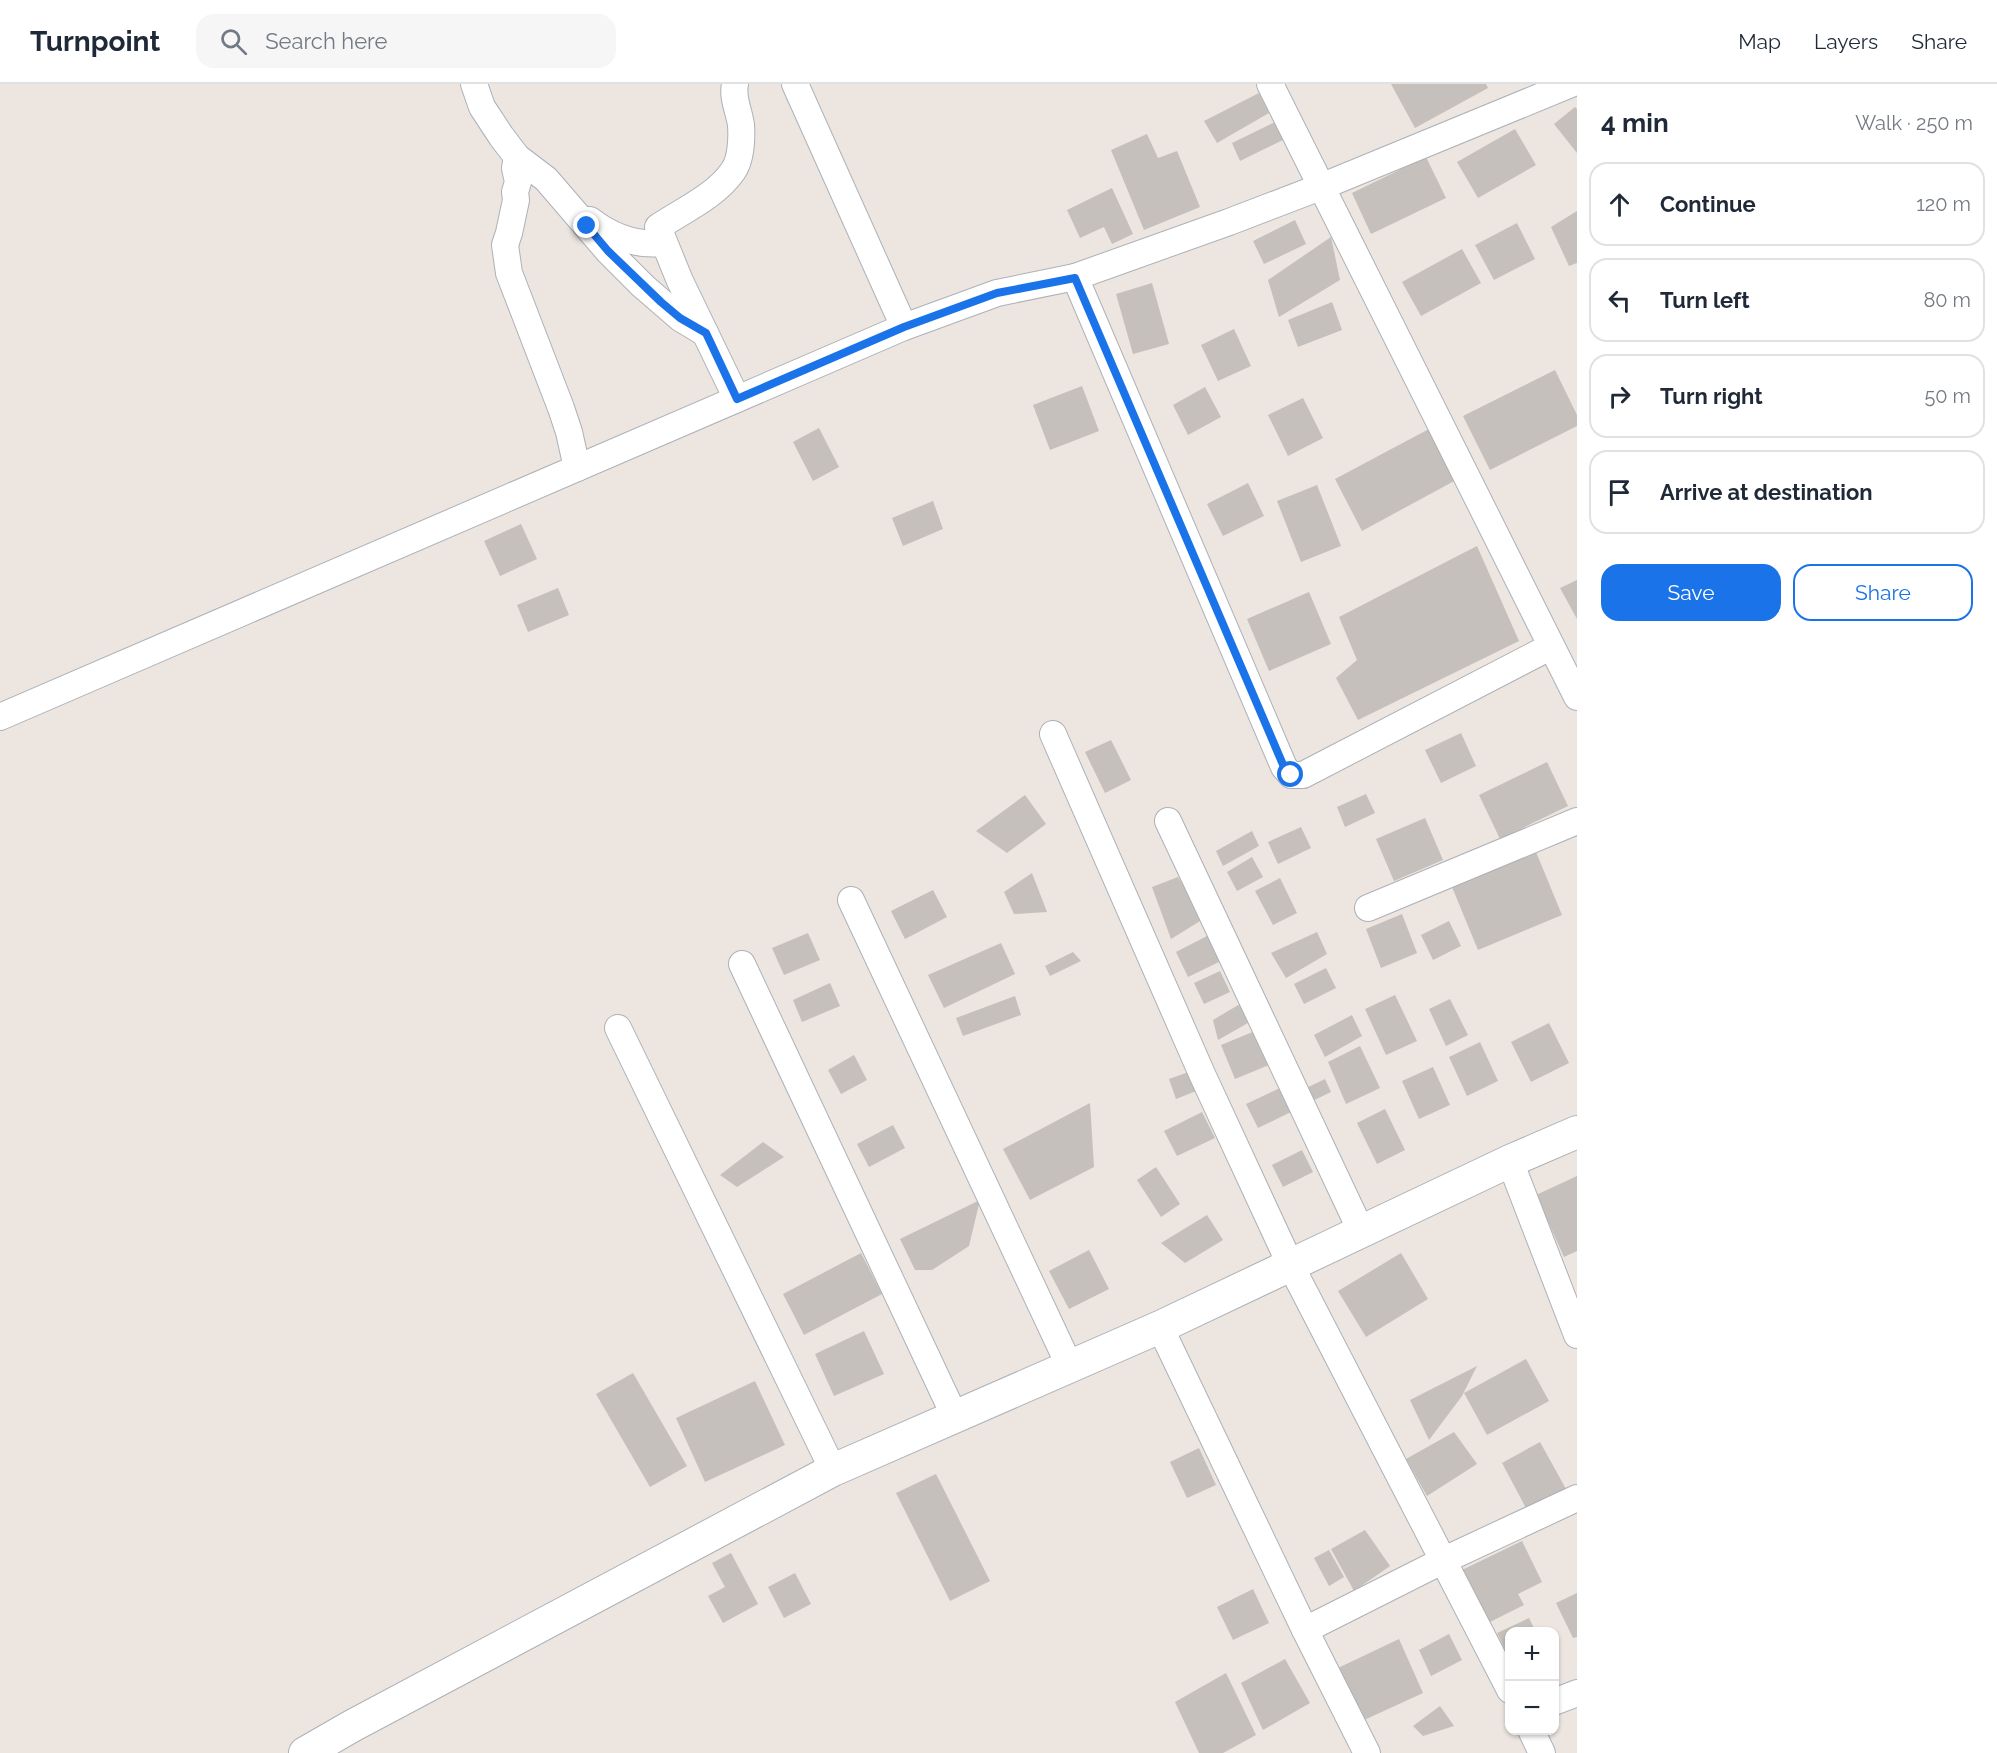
<!DOCTYPE html>
<html lang="en">
<head>
<meta charset="utf-8">
<style>
  body { margin:0; font-family:Raleway,sans-serif; background:#f6f6f7; color:#1f2937 }
  .controls { position:absolute; right:18px; bottom:18px; display:grid; overflow:hidden; border-radius:12px; box-shadow:0 2px 4px #0004 }
  .controls button { width:54px; height:54px; display:grid; place-items:center; padding:0; border:0; border-bottom:2px solid #e0e1e3; background:#fff; color:#1f2937; font:30px sans-serif }
  .stop { position:absolute; width:18px; height:18px; margin:-14px; border:4px solid #1a73e8; border-radius:50%; background:#fff }
  .stop.end { background:#1a73e8; border-color:#fff; box-shadow:0 2px 6px #0008 }
  .list { margin:0; padding:0; list-style:none }
  h2 { display:flex; justify-content:space-between; align-items:center; height:78px; margin:0; padding:0 24px; font-size:26px }
  h2 small { font-size:20px; font-weight:400; color:#747a83 }
  .list li { display:grid; grid-template-columns:39px 1fr auto; gap:18px; align-items:center; box-sizing:border-box; height:84px; margin:0 12px 12px; padding:0 12px; border:2px solid #e0e1e3; border-radius:18px }
  .list b { display:block; font-size:22px; white-space:nowrap }
  .list em { font-size:20px; font-style:normal; color:#747a83 }
  .actions { display:flex; gap:12px; padding:18px 24px }
  .actions a { flex:1; padding:14px 0; border:2px solid #1a73e8; border-radius:18px; text-align:center; font-size:21px; color:#1a73e8 }
  .actions .main { background:#1a73e8; color:#fff }
  .icon { flex:none; width:33px; height:33px; fill:none; stroke:currentColor; stroke-width:2; stroke-linecap:round; stroke-linejoin:round }
  .map { position:relative; flex:none; width:1577px; height:1669px; overflow:hidden }
  header { display:flex; align-items:center; gap:36px; box-sizing:border-box; height:84px; padding:0 30px; background:#fff; border-bottom:2px solid #e0e1e3 }
  header strong { font-size:28px }
  nav { display:flex; gap:33px; margin-inline-start:auto; font-size:21px }
  .search { width:420px; height:54px; background:#f6f6f7; display:flex; align-items:center; gap:15px; box-sizing:border-box; padding:0 21px; border-radius:18px; color:#747a83; font-size:22px }
  main { display:flex }
  aside { flex:1; background:#fff }
  .map>svg:first-child { display:block }
  .building { fill:#c5c0bb }
  .lines { fill:none; stroke-linecap:round; stroke-linejoin:round }
  .minor-casing { stroke:#adb1b7; stroke-width:28 }
  .tertiary-casing { stroke:#adb1b7; stroke-width:34 }
  .minor { stroke:#fff; stroke-width:26 }
  .tertiary { stroke:#fff; stroke-width:32 }
  .route { stroke:#1a73e8; stroke-width:8 }
</style>
</head>
<body>
<header>
<strong>Turnpoint</strong>
<div class="search"><svg class="icon" aria-label="search" viewBox="0 0 24 24"><circle cx="10" cy="10" r="6"/><path d="M15 15l6 6"/></svg>Search here</div>
<nav><a>Map</a><a>Layers</a><a>Share</a></nav>
</header>
<main>
<div class="map">
<svg width="1577" height="1669" viewBox="0 0 1577 1669">
  <rect width="100%" height="100%" fill="#ece5e0"/>
  <g class="building">
    <path d="M 1391,0 L 1486,0 L 1488,4 L 1415,44 Z"/>
    <path d="M 1259,9 L 1269,29 L 1217,59 L 1204,37 Z"/>
    <path d="M 1575,23 L 1577,25 L 1577,69 L 1554,40 Z"/>
    <path d="M 1275,38 L 1283,56 L 1240,77 L 1232,59 Z"/>
    <path d="M 1515,45 L 1536,81 L 1478,114 L 1457,78 Z"/>
    <path d="M 1147,50 L 1158,74 L 1177,67 L 1200,123 L 1144,146 L 1111,66 Z"/>
    <path d="M 1426,73 L 1446,114 L 1371,150 L 1352,109 Z"/>
    <path d="M 1112,104 L 1133,150 L 1112,160 L 1104,143 L 1080,154 L 1067,126 Z"/>
    <path d="M 1577,127 L 1577,179 L 1569,182 L 1551,143 Z"/>
    <path d="M 1295,136 L 1306,160 L 1264,180 L 1253,157 Z"/>
    <path d="M 1517,139 L 1535,175 L 1494,196 L 1475,161 Z"/>
    <path d="M 1331,153 L 1340,196 L 1279,233 L 1268,196 Z"/>
    <path d="M 1462,165 L 1481,199 L 1421,232 L 1402,198 Z"/>
    <path d="M 1152,199 L 1169,260 L 1133,270 L 1116,210 Z"/>
    <path d="M 1332,218 L 1342,246 L 1298,263 L 1288,236 Z"/>
    <path d="M 1234,245 L 1251,282 L 1218,297 L 1201,261 Z"/>
    <path d="M 1555,286 L 1577,331 L 1577,342 L 1490,386 L 1463,332 Z"/>
    <path d="M 1082,302 L 1099,347 L 1050,366 L 1033,321 Z"/>
    <path d="M 1205,303 L 1221,333 L 1188,351 L 1173,321 Z"/>
    <path d="M 1303,314 L 1323,354 L 1288,372 L 1268,331 Z"/>
    <path d="M 819,344 L 839,383 L 813,397 L 793,358 Z"/>
    <path d="M 1429,345 L 1456,396 L 1362,447 L 1335,395 Z"/>
    <path d="M 1248,399 L 1264,432 L 1223,452 L 1207,420 Z"/>
    <path d="M 1317,401 L 1341,462 L 1301,478 L 1277,417 Z"/>
    <path d="M 933,417 L 943,445 L 903,462 L 892,434 Z"/>
    <path d="M 521,440 L 537,475 L 500,492 L 484,457 Z"/>
    <path d="M 1477,462 L 1519,557 L 1358,636 L 1336,594 L 1357,576 L 1339,533 Z"/>
    <path d="M 1577,496 L 1577,535 L 1560,504 Z"/>
    <path d="M 558,504 L 569,531 L 528,548 L 517,521 Z"/>
    <path d="M 1309,508 L 1331,560 L 1269,587 L 1247,535 Z"/>
    <path d="M 1461,649 L 1476,682 L 1441,699 L 1425,666 Z"/>
    <path d="M 1111,656 L 1131,696 L 1105,709 L 1085,668 Z"/>
    <path d="M 1547,678 L 1568,722 L 1500,755 L 1479,711 Z"/>
    <path d="M 1366,710 L 1375,729 L 1345,743 L 1337,723 Z"/>
    <path d="M 1025,711 L 1046,740 L 1007,769 L 976,747 Z"/>
    <path d="M 1425,734 L 1443,776 L 1394,797 L 1376,755 Z"/>
    <path d="M 1301,743 L 1311,764 L 1278,780 L 1268,758 Z"/>
    <path d="M 1252,747 L 1259,762 L 1223,782 L 1216,767 Z"/>
    <path d="M 1536,768 L 1562,831 L 1478,866 L 1452,803 Z"/>
    <path d="M 1252,773 L 1263,793 L 1237,807 L 1227,788 Z"/>
    <path d="M 1032,789 L 1047,828 L 1014,830 L 1004,808 Z"/>
    <path d="M 1178,793 L 1205,834 L 1171,855 L 1152,803 Z"/>
    <path d="M 1280,794 L 1297,829 L 1273,841 L 1255,807 Z"/>
    <path d="M 933,806 L 947,833 L 905,855 L 891,827 Z"/>
    <path d="M 1402,830 L 1417,869 L 1381,884 L 1366,845 Z"/>
    <path d="M 1449,837 L 1461,862 L 1433,876 L 1421,851 Z"/>
    <path d="M 1317,848 L 1327,870 L 1286,894 L 1271,869 Z"/>
    <path d="M 808,849 L 820,876 L 784,891 L 772,864 Z"/>
    <path d="M 1209,851 L 1221,877 L 1188,893 L 1176,868 Z"/>
    <path d="M 1001,859 L 1015,890 L 944,924 L 928,891 Z"/>
    <path d="M 1073,868 L 1081,877 L 1050,892 L 1045,882 Z"/>
    <path d="M 1326,884 L 1336,904 L 1304,920 L 1294,900 Z"/>
    <path d="M 1220,887 L 1230,908 L 1204,920 L 1194,899 Z"/>
    <path d="M 830,899 L 840,922 L 802,938 L 793,916 Z"/>
    <path d="M 1395,911 L 1417,957 L 1386,971 L 1365,925 Z"/>
    <path d="M 1015,912 L 1021,931 L 963,952 L 956,934 Z"/>
    <path d="M 1450,915 L 1468,951 L 1446,962 L 1429,925 Z"/>
    <path d="M 1245,917 L 1255,935 L 1218,956 L 1213,936 Z"/>
    <path d="M 1352,931 L 1362,952 L 1325,973 L 1314,951 Z"/>
    <path d="M 1549,939 L 1569,979 L 1531,998 L 1511,958 Z"/>
    <path d="M 1255,947 L 1269,981 L 1235,995 L 1221,961 Z"/>
    <path d="M 1480,958 L 1498,997 L 1467,1012 L 1449,973 Z"/>
    <path d="M 1360,962 L 1380,1004 L 1346,1020 L 1328,978 Z"/>
    <path d="M 854,971 L 867,996 L 841,1010 L 828,986 Z"/>
    <path d="M 1433,983 L 1450,1021 L 1419,1035 L 1402,997 Z"/>
    <path d="M 1194,986 L 1201,1005 L 1176,1015 L 1169,995 Z"/>
    <path d="M 1325,995 L 1331,1008 L 1306,1020 L 1300,1007 Z"/>
    <path d="M 1282,1003 L 1293,1027 L 1258,1044 L 1246,1020 Z"/>
    <path d="M 1090,1019 L 1094,1083 L 1030,1116 L 1003,1065 Z"/>
    <path d="M 1385,1025 L 1405,1066 L 1377,1080 L 1357,1039 Z"/>
    <path d="M 1202,1028 L 1215,1054 L 1177,1072 L 1164,1047 Z"/>
    <path d="M 893,1041 L 905,1064 L 869,1083 L 857,1060 Z"/>
    <path d="M 763,1058 L 784,1073 L 737,1103 L 720,1091 Z"/>
    <path d="M 1302,1066 L 1313,1088 L 1283,1103 L 1272,1081 Z"/>
    <path d="M 1156,1083 L 1180,1120 L 1161,1133 L 1137,1096 Z"/>
    <path d="M 1577,1092 L 1577,1167 L 1564,1173 L 1536,1111 Z"/>
    <path d="M 980,1116 L 969,1162 L 932,1186 L 915,1186 L 900,1155 Z"/>
    <path d="M 1207,1131 L 1223,1156 L 1185,1179 L 1161,1159 Z"/>
    <path d="M 1089,1166 L 1109,1205 L 1069,1225 L 1049,1187 Z"/>
    <path d="M 861,1169 L 882,1210 L 804,1251 L 783,1210 Z"/>
    <path d="M 1401,1169 L 1428,1215 L 1366,1253 L 1338,1207 Z"/>
    <path d="M 864,1247 L 884,1290 L 834,1312 L 815,1270 Z"/>
    <path d="M 1526,1275 L 1549,1317 L 1487,1351 L 1464,1309 Z"/>
    <path d="M 1477,1282 L 1462,1312 L 1429,1356 L 1410,1316 Z"/>
    <path d="M 633,1289 L 687,1382 L 650,1403 L 596,1310 Z"/>
    <path d="M 755,1297 L 785,1361 L 705,1398 L 676,1334 Z"/>
    <path d="M 1454,1348 L 1477,1380 L 1427,1412 L 1406,1375 Z"/>
    <path d="M 1540,1358 L 1566,1405 L 1527,1426 L 1502,1379 Z"/>
    <path d="M 1199,1364 L 1216,1401 L 1187,1414 L 1170,1378 Z"/>
    <path d="M 936,1390 L 990,1497 L 950,1517 L 896,1409 Z"/>
    <path d="M 1365,1446 L 1390,1482 L 1354,1507 L 1331,1465 Z"/>
    <path d="M 1522,1457 L 1542,1498 L 1518,1510 L 1524,1521 L 1488,1539 L 1462,1486 Z"/>
    <path d="M 1329,1466 L 1344,1493 L 1329,1502 L 1314,1474 Z"/>
    <path d="M 731,1469 L 758,1520 L 723,1539 L 708,1512 L 725,1503 L 712,1479 Z"/>
    <path d="M 795,1489 L 811,1520 L 784,1534 L 768,1503 Z"/>
    <path d="M 1253,1505 L 1269,1539 L 1233,1556 L 1217,1523 Z"/>
    <path d="M 1577,1509 L 1577,1553 L 1573,1554 L 1556,1519 Z"/>
    <path d="M 1529,1534 L 1536,1548 L 1509,1548 L 1509,1574 L 1497,1549 Z"/>
    <path d="M 1449,1550 L 1462,1576 L 1431,1592 L 1419,1566 Z"/>
    <path d="M 1399,1555 L 1423,1609 L 1362,1637 L 1338,1584 Z"/>
    <path d="M 1285,1575 L 1310,1619 L 1263,1646 L 1241,1599 Z"/>
    <path d="M 1226,1589 L 1256,1651 L 1223,1669 L 1199,1669 L 1175,1618 Z"/>
    <path d="M 1440,1622 L 1454,1642 L 1423,1652 L 1413,1642 Z"/>
  </g>
  <g class="lines">
    <defs>
      <g id="minor">
        <path d="M 474,0 L 482,23 L 501,52 L 517,73 L 546,95 L 608,167 L 643,202 L 680,234 L 705,249"/>
        <path d="M 735,0 C 732,15 739,26 741,41 C 742,55 741,76 733,87 C 716,112 682,127 658,143 L 680,197 L 737,315"/>
        <path d="M 795,0 L 904,243"/>
        <path d="M 1270,0 L 1577,613"/>
        <path d="M 517,73 L 515,84 L 518,98 L 515,108 L 516,116 L 509,149 L 505,161 L 509,189 L 561,324 L 569,348 L 577,384"/>
        <path d="M 590,136 C 612,153 637,162 664,159"/>
        <path d="M 1075,193 L 1284,683 L 1291,691 L 1303,691 L 1550,563"/>
        <path d="M 0,633 L 904,243 L 997,209 L 1075,193 L 1229,138 L 1323,102 L 1571,0"/>
        <path d="M 1053,650 L 1202,990 L 1290,1180 L 1510,1606"/>
        <path d="M 1168,737 L 1361,1147"/>
        <path d="M 851,816 L 1070,1283"/>
        <path d="M 1368,824 L 1577,737"/>
        <path d="M 742,880 L 955,1333"/>
        <path d="M 618,944 L 833,1386"/>
        <path d="M 1510,1077 L 1577,1251"/>
        <path d="M 1160,1243 L 1305,1546 L 1367,1669"/>
        <path d="M 1305,1546 L 1442,1477 L 1577,1414"/>
        <path d="M 1554,1618 L 1577,1609"/>
        <path d="M 1531,1646 L 1542,1669"/>
      </g>
      <path id="tertiary" d="M 305,1669 L 352,1642 L 833,1386 L 1160,1243 L 1510,1077 L 1577,1048"/>
    </defs>
    <use href="#minor" class="minor-casing"/>
    <use href="#tertiary" class="tertiary-casing"/>
    <use href="#minor" class="minor"/>
    <use href="#tertiary" class="tertiary"/>
  </g>
  <g class="lines">
    <path class="route" d="M 587,142 L 608,167 L 661,218 L 680,234 L 706,249 L 737,315 L 904,243 L 997,209 L 1075,194 L 1284,683 L 1291,691"/>
  </g>
</svg>
<div class="controls">
<button>+</button>
<button>−</button>
</div>
<div class="stop" style="left:1291px;top:691px"></div>
<div class="stop end" style="left:587px;top:142px"></div>
</div>
<aside>
<h2>4 min<small>Walk · 250 m</small></h2>
<ul class="list">
<li><svg class="icon" aria-label="ahead" viewBox="0 0 24 24"><path d="M12 20V5M6 11l6-6 6 6"/></svg><div><b>Continue</b></div><em>120 m</em></li>
<li><svg class="icon" aria-label="left" viewBox="0 0 24 24"><path d="M17 20v-9H6M10 6l-5 5 5 5"/></svg><div><b>Turn left</b></div><em>80 m</em></li>
<li><svg class="icon" aria-label="right" viewBox="0 0 24 24"><path d="M7 20v-9h11M14 6l5 5-5 5"/></svg><div><b>Turn right</b></div><em>50 m</em></li>
<li><svg class="icon" aria-label="arrive" viewBox="0 0 24 24"><path d="M6 21V4h12l-3 4 3 4H6"/></svg><div><b>Arrive at destination</b></div></li>
</ul>
<div class="actions"><a class="main">Save</a><a>Share</a></div>
</aside>
</main>
</body>
</html>
